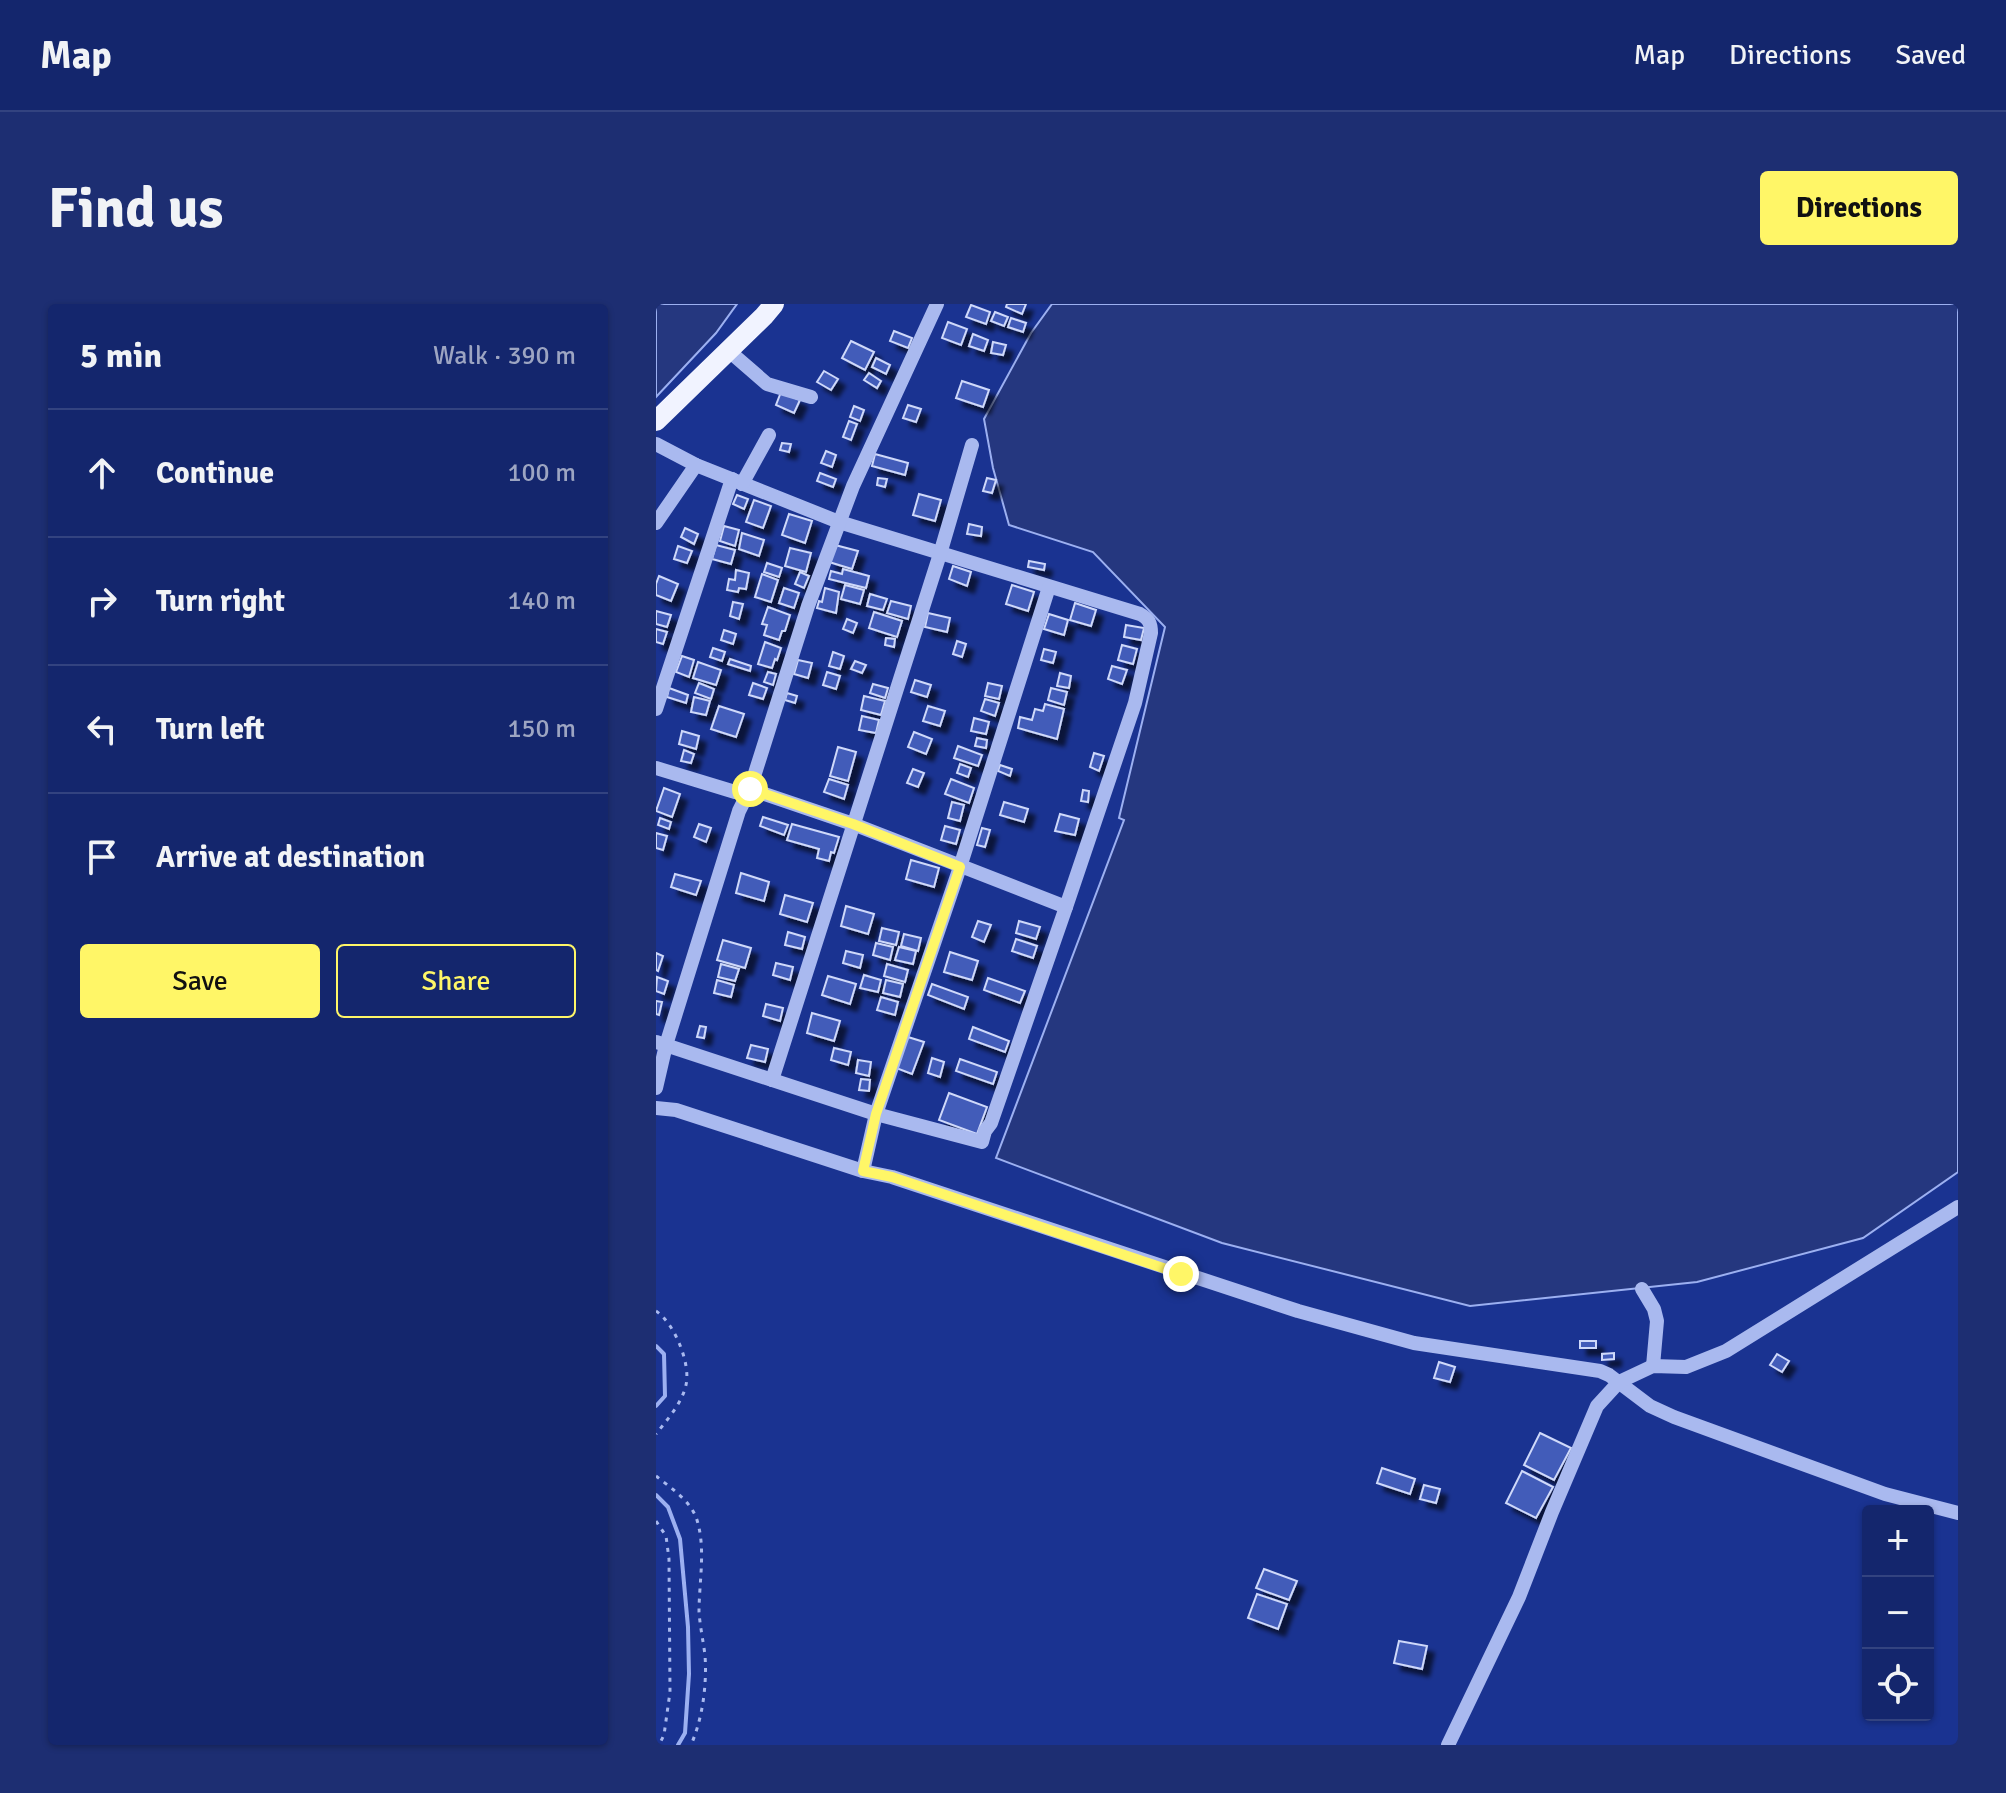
<!DOCTYPE html>
<html lang="en">
<head>
<meta charset="utf-8">
<style>
  body { margin:0; font-family:Signika,sans-serif; background:#1d2e72; color:#f1f3f6 }
  .controls { position:absolute; right:24px; bottom:24px; display:grid; overflow:hidden; border-radius:8px; box-shadow:0 2px 6px #0004 }
  .controls button { width:72px; height:72px; display:grid; place-items:center; padding:0; border:0; border-bottom:2px solid #334380; background:#14266d; color:#f1f3f6; font:40px sans-serif }
  .stop { position:absolute; width:24px; height:24px; margin:-18px; border:6px solid #fff667; border-radius:50%; background:#fff }
  .stop.end { background:#fff667; border-color:#fff; box-shadow:0 2px 8px #0008 }
  .list { margin:0; padding:0; list-style:none }
  h2 { display:flex; justify-content:space-between; align-items:center; height:104px; margin:0; padding:0 32px; font-size:34px }
  h2 small { font-size:26px; font-weight:400; color:#9da5c2 }
  .list li { display:grid; grid-template-columns:52px 1fr auto; gap:24px; align-items:center; box-sizing:border-box; height:128px; padding:0 32px; border-top:2px solid #334380 }
  .list b { display:block; font-size:30px; white-space:nowrap }
  .list em { font-size:26px; font-style:normal; color:#9da5c2 }
  .actions { display:flex; gap:16px; padding:24px 32px }
  .actions a { flex:1; padding:18px 0; border:2px solid #fff667; border-radius:8px; text-align:center; font-size:28px; color:#fff667 }
  .actions .main { background:#fff667; color:#111 }
  .icon { flex:none; width:44px; height:44px; fill:none; stroke:currentColor; stroke-width:2; stroke-linecap:round; stroke-linejoin:round }
  .map { position:relative; flex:none; width:1302px; height:1441px; overflow:hidden; border-radius:8px }
  header { display:flex; align-items:center; gap:48px; box-sizing:border-box; height:112px; padding:0 40px; background:#14266d; border-bottom:2px solid #334380 }
  header strong { font-size:38px }
  nav { display:flex; gap:44px; margin-inline-start:auto; font-size:28px }
  .intro { display:flex; align-items:center; justify-content:space-between; box-sizing:border-box; height:192px; padding:0 48px }
  h1 { margin:0; font-size:56px }
  .button { padding:20px 36px; border-radius:8px; background:#fff667; color:#111; font-size:28px; font-weight:700 }
  main { display:flex; gap:48px; padding:0 48px }
  aside { flex:1; background:#14266d; border-radius:8px; box-shadow:0 2px 6px #0004 }
  .map>svg:first-child { display:block }
  .water { fill:#25377f; stroke:#9cb0f1; stroke-width:2 }
  .lines { fill:none; stroke-linecap:round; stroke-linejoin:round }
  .stream { stroke:#9cb0f1; stroke-width:4 }
  .building { fill:#435cb9; stroke:#cfd9fa; stroke-width:2; filter:url(#shadow) }
  .path { stroke:#a9b9ef; stroke-width:3; stroke-dasharray:4 6; stroke-linecap:butt }
  .minor { stroke:#a9b9ef; stroke-width:14 }
  .major { stroke:#f1f3ff; stroke-width:20 }
  .route { stroke:#fff667; stroke-width:10 }
</style>
</head>
<body>
<header>
<strong>Map</strong>
<nav><a>Map</a><a>Directions</a><a>Saved</a></nav>
</header>
<div class="intro"><h1>Find us</h1><a class="button">Directions</a></div>
<main>
<aside>
<h2>5 min<small>Walk · 390 m</small></h2>
<ul class="list">
<li><svg class="icon" aria-label="ahead" viewBox="0 0 24 24"><path d="M12 20V5M6 11l6-6 6 6"/></svg><div><b>Continue</b></div><em>100 m</em></li>
<li><svg class="icon" aria-label="right" viewBox="0 0 24 24"><path d="M7 20v-9h11M14 6l5 5-5 5"/></svg><div><b>Turn right</b></div><em>140 m</em></li>
<li><svg class="icon" aria-label="left" viewBox="0 0 24 24"><path d="M17 20v-9H6M10 6l-5 5 5 5"/></svg><div><b>Turn left</b></div><em>150 m</em></li>
<li><svg class="icon" aria-label="arrive" viewBox="0 0 24 24"><path d="M6 21V4h12l-3 4 3 4H6"/></svg><div><b>Arrive at destination</b></div></li>
</ul>
<div class="actions"><a class="main">Save</a><a>Share</a></div>
</aside>
<div class="map">
<svg width="1302" height="1441" viewBox="0 0 1302 1441">
  <defs>
    <filter id="shadow"><feDropShadow dx="7" dy="7" stdDeviation="2" flood-color="#0009"/></filter>
  </defs>
  <rect width="100%" height="100%" fill="#1a3391"/>
  <g class="water">
    <path d="M 0,0 L 81,0 L 60,29 L 0,93 Z"/>
    <path d="M 396,0 L 1302,0 L 1302,868 L 1207,934 L 1041,978 L 814,1002 L 566,939 L 340,854 L 468,516 L 463,514 L 509,323 L 437,248 L 353,221 L 337,164 L 328,115 L 375,29 Z"/>
  </g>
  <g class="lines">
    <g class="stream">
      <path d="M 0,1042 L 8,1050 L 9,1092 L 0,1102"/>
      <path d="M 0,1191 L 12,1203 L 24,1235 L 32,1323 L 33,1370 L 29,1429 L 22,1441"/>
    </g>
  </g>
  <g class="building">
    <path d="M 351,0 L 370,0 L 366,10 L 350,3 Z"/>
    <path d="M 315,1 L 334,8 L 330,20 L 310,13 Z"/>
    <path d="M 339,8 L 352,13 L 348,22 L 335,17 Z"/>
    <path d="M 355,14 L 370,19 L 367,28 L 352,23 Z"/>
    <path d="M 292,18 L 311,25 L 305,41 L 286,34 Z"/>
    <path d="M 238,27 L 256,34 L 252,44 L 234,37 Z"/>
    <path d="M 317,30 L 332,36 L 328,47 L 313,42 Z"/>
    <path d="M 195,37 L 218,48 L 209,66 L 186,54 Z"/>
    <path d="M 337,38 L 350,41 L 347,51 L 335,49 Z"/>
    <path d="M 220,54 L 234,61 L 230,70 L 216,63 Z"/>
    <path d="M 168,67 L 182,75 L 175,86 L 161,78 Z"/>
    <path d="M 213,69 L 225,77 L 221,84 L 208,76 Z"/>
    <path d="M 306,77 L 333,86 L 327,103 L 300,94 Z"/>
    <path d="M 125,88 L 144,96 L 138,109 L 120,101 Z"/>
    <path d="M 252,101 L 265,105 L 260,118 L 247,114 Z"/>
    <path d="M 198,102 L 208,106 L 204,117 L 194,113 Z"/>
    <path d="M 193,117 L 201,120 L 195,136 L 187,133 Z"/>
    <path d="M 126,139 L 135,140 L 133,148 L 124,146 Z"/>
    <path d="M 170,147 L 180,151 L 176,163 L 165,159 Z"/>
    <path d="M 219,150 L 252,159 L 249,171 L 216,162 Z"/>
    <path d="M 164,169 L 180,175 L 177,183 L 161,177 Z"/>
    <path d="M 222,174 L 231,175 L 229,183 L 221,181 Z"/>
    <path d="M 331,174 L 340,176 L 336,189 L 327,187 Z"/>
    <path d="M 263,190 L 285,196 L 279,217 L 257,211 Z"/>
    <path d="M 81,191 L 92,195 L 88,205 L 77,200 Z"/>
    <path d="M 98,196 L 115,202 L 107,224 L 90,218 Z"/>
    <path d="M 133,210 L 156,217 L 149,239 L 126,231 Z"/>
    <path d="M 313,220 L 326,223 L 325,232 L 311,230 Z"/>
    <path d="M 68,222 L 83,226 L 79,242 L 64,237 Z"/>
    <path d="M 29,224 L 42,230 L 38,240 L 25,233 Z"/>
    <path d="M 86,229 L 108,236 L 103,252 L 83,245 Z"/>
    <path d="M 60,241 L 79,246 L 75,260 L 56,255 Z"/>
    <path d="M 179,241 L 202,247 L 196,265 L 173,258 Z"/>
    <path d="M 22,242 L 36,247 L 31,259 L 18,255 Z"/>
    <path d="M 134,244 L 155,249 L 150,268 L 129,262 Z"/>
    <path d="M 373,257 L 389,260 L 388,266 L 372,263 Z"/>
    <path d="M 111,259 L 126,264 L 123,273 L 108,268 Z"/>
    <path d="M 297,262 L 315,268 L 311,282 L 293,275 Z"/>
    <path d="M 187,265 L 213,272 L 210,284 L 173,275 L 175,267 L 186,270 Z"/>
    <path d="M 80,266 L 93,269 L 90,285 L 83,284 L 82,288 L 71,286 L 73,275 L 79,276 Z"/>
    <path d="M 144,268 L 153,272 L 148,284 L 139,280 Z"/>
    <path d="M 106,270 L 122,276 L 115,298 L 99,293 Z"/>
    <path d="M 3,272 L 22,280 L 15,297 L 0,291 L 0,280 Z"/>
    <path d="M 189,281 L 208,286 L 204,300 L 185,295 Z"/>
    <path d="M 356,281 L 378,288 L 372,307 L 350,300 Z"/>
    <path d="M 128,284 L 143,289 L 138,304 L 123,299 Z"/>
    <path d="M 169,284 L 183,288 L 180,309 L 161,304 L 163,297 L 166,298 Z"/>
    <path d="M 214,290 L 231,295 L 227,306 L 211,302 Z"/>
    <path d="M 235,297 L 255,302 L 252,315 L 231,309 Z"/>
    <path d="M 77,298 L 87,300 L 83,315 L 74,312 Z"/>
    <path d="M 419,299 L 440,306 L 435,322 L 414,316 Z"/>
    <path d="M 112,303 L 134,311 L 129,327 L 126,327 L 123,336 L 108,331 L 111,321 L 106,320 Z"/>
    <path d="M 0,307 L 15,311 L 11,323 L 0,320 Z"/>
    <path d="M 218,308 L 246,317 L 241,333 L 213,324 Z"/>
    <path d="M 272,309 L 294,314 L 291,328 L 269,323 Z"/>
    <path d="M 393,310 L 412,316 L 408,331 L 388,325 Z"/>
    <path d="M 191,315 L 201,319 L 197,329 L 187,325 Z"/>
    <path d="M 470,321 L 488,324 L 485,336 L 468,333 Z"/>
    <path d="M 0,325 L 11,328 L 7,340 L 0,338 Z"/>
    <path d="M 68,326 L 80,330 L 77,340 L 65,336 Z"/>
    <path d="M 230,334 L 239,335 L 238,343 L 229,341 Z"/>
    <path d="M 301,337 L 310,340 L 306,353 L 297,350 Z"/>
    <path d="M 109,338 L 125,344 L 121,356 L 119,355 L 116,364 L 102,360 Z"/>
    <path d="M 466,341 L 481,345 L 477,360 L 462,356 Z"/>
    <path d="M 57,344 L 69,348 L 66,357 L 54,353 Z"/>
    <path d="M 388,345 L 400,348 L 397,359 L 385,356 Z"/>
    <path d="M 177,348 L 188,352 L 184,365 L 173,362 Z"/>
    <path d="M 26,352 L 38,356 L 33,373 L 20,368 Z"/>
    <path d="M 74,355 L 95,362 L 94,367 L 72,360 Z"/>
    <path d="M 142,356 L 156,359 L 152,374 L 138,370 Z"/>
    <path d="M 199,357 L 210,361 L 206,369 L 195,365 Z"/>
    <path d="M 42,358 L 65,366 L 60,381 L 37,374 Z"/>
    <path d="M 456,362 L 471,366 L 466,380 L 452,375 Z"/>
    <path d="M 112,368 L 120,370 L 117,381 L 108,378 Z"/>
    <path d="M 171,368 L 184,372 L 180,385 L 167,381 Z"/>
    <path d="M 404,369 L 415,372 L 413,384 L 401,382 Z"/>
    <path d="M 259,376 L 275,381 L 271,393 L 255,388 Z"/>
    <path d="M 43,379 L 58,385 L 55,395 L 39,389 Z"/>
    <path d="M 97,379 L 111,384 L 107,395 L 93,391 Z"/>
    <path d="M 332,379 L 346,382 L 343,395 L 329,392 Z"/>
    <path d="M 217,380 L 232,384 L 229,394 L 214,389 Z"/>
    <path d="M 13,384 L 32,391 L 30,399 L 11,393 Z"/>
    <path d="M 395,384 L 411,388 L 408,401 L 392,396 Z"/>
    <path d="M 131,389 L 141,392 L 139,399 L 129,396 Z"/>
    <path d="M 208,392 L 229,397 L 225,411 L 205,406 Z"/>
    <path d="M 38,393 L 54,397 L 50,411 L 35,408 Z"/>
    <path d="M 329,395 L 343,399 L 339,412 L 325,407 Z"/>
    <path d="M 389,400 L 408,405 L 401,435 L 362,424 L 364,413 L 376,416 L 379,405 L 387,407 Z"/>
    <path d="M 63,402 L 88,410 L 80,433 L 55,425 Z"/>
    <path d="M 272,402 L 289,407 L 284,422 L 267,417 Z"/>
    <path d="M 206,412 L 223,416 L 220,429 L 203,426 Z"/>
    <path d="M 318,414 L 333,418 L 330,430 L 315,427 Z"/>
    <path d="M 26,427 L 43,432 L 40,445 L 23,440 Z"/>
    <path d="M 258,428 L 276,435 L 270,450 L 252,443 Z"/>
    <path d="M 321,434 L 331,436 L 330,444 L 319,442 Z"/>
    <path d="M 302,442 L 326,451 L 322,462 L 298,454 Z"/>
    <path d="M 182,443 L 200,448 L 192,477 L 174,472 Z"/>
    <path d="M 28,446 L 38,450 L 35,459 L 25,457 Z"/>
    <path d="M 438,449 L 448,452 L 443,467 L 434,463 Z"/>
    <path d="M 304,460 L 315,464 L 312,473 L 301,469 Z"/>
    <path d="M 344,461 L 356,465 L 354,472 L 342,467 Z"/>
    <path d="M 257,465 L 268,469 L 262,483 L 251,479 Z"/>
    <path d="M 173,475 L 192,481 L 188,495 L 168,488 Z"/>
    <path d="M 295,475 L 318,484 L 313,499 L 289,490 Z"/>
    <path d="M 8,484 L 24,490 L 16,513 L 0,507 Z"/>
    <path d="M 427,486 L 433,487 L 432,498 L 425,497 Z"/>
    <path d="M 296,498 L 308,501 L 304,517 L 292,514 Z"/>
    <path d="M 348,498 L 372,505 L 368,518 L 344,511 Z"/>
    <path d="M 404,510 L 423,515 L 419,531 L 399,527 Z"/>
    <path d="M 107,513 L 132,521 L 128,531 L 104,522 Z"/>
    <path d="M 4,514 L 15,518 L 13,525 L 2,521 Z"/>
    <path d="M 43,520 L 55,524 L 50,538 L 38,533 Z"/>
    <path d="M 136,520 L 183,533 L 178,549 L 175,548 L 173,557 L 161,554 L 163,545 L 131,536 Z"/>
    <path d="M 289,522 L 304,526 L 300,540 L 285,536 Z"/>
    <path d="M 326,524 L 334,526 L 329,543 L 321,541 Z"/>
    <path d="M 0,529 L 11,532 L 7,546 L 0,544 Z"/>
    <path d="M 255,556 L 283,564 L 278,583 L 250,575 Z"/>
    <path d="M 85,569 L 113,578 L 108,597 L 80,589 Z"/>
    <path d="M 19,570 L 45,577 L 40,591 L 15,583 Z"/>
    <path d="M 129,591 L 157,599 L 151,618 L 124,610 Z"/>
    <path d="M 190,602 L 218,610 L 212,630 L 185,622 Z"/>
    <path d="M 322,617 L 335,621 L 328,638 L 316,633 Z"/>
    <path d="M 363,617 L 384,623 L 380,635 L 360,629 Z"/>
    <path d="M 226,624 L 243,628 L 240,641 L 223,637 Z"/>
    <path d="M 132,628 L 149,633 L 146,645 L 129,641 Z"/>
    <path d="M 248,630 L 265,634 L 262,647 L 245,642 Z"/>
    <path d="M 360,635 L 381,642 L 377,654 L 356,647 Z"/>
    <path d="M 67,636 L 95,644 L 89,664 L 61,656 Z"/>
    <path d="M 220,639 L 237,643 L 234,656 L 217,651 Z"/>
    <path d="M 243,643 L 260,647 L 257,660 L 239,656 Z"/>
    <path d="M 190,647 L 207,651 L 204,664 L 187,659 Z"/>
    <path d="M 294,648 L 322,657 L 316,676 L 288,668 Z"/>
    <path d="M 0,649 L 7,652 L 2,667 L 0,666 Z"/>
    <path d="M 120,659 L 137,663 L 134,676 L 117,671 Z"/>
    <path d="M 65,660 L 83,665 L 79,677 L 62,673 Z"/>
    <path d="M 231,660 L 252,666 L 249,678 L 228,672 Z"/>
    <path d="M 208,671 L 225,676 L 222,688 L 204,684 Z"/>
    <path d="M 172,672 L 200,680 L 194,700 L 166,691 Z"/>
    <path d="M 1,673 L 12,677 L 8,690 L 0,687 Z"/>
    <path d="M 332,674 L 369,687 L 364,699 L 328,686 Z"/>
    <path d="M 61,676 L 78,681 L 75,693 L 58,689 Z"/>
    <path d="M 230,676 L 247,680 L 244,693 L 227,689 Z"/>
    <path d="M 276,680 L 312,693 L 308,705 L 272,691 Z"/>
    <path d="M 225,693 L 242,698 L 239,711 L 221,706 Z"/>
    <path d="M 0,697 L 6,698 L 3,711 L 0,710 Z"/>
    <path d="M 110,700 L 127,704 L 124,717 L 107,712 Z"/>
    <path d="M 156,709 L 184,717 L 178,737 L 151,729 Z"/>
    <path d="M 44,722 L 50,723 L 48,734 L 41,733 Z"/>
    <path d="M 317,723 L 353,737 L 349,748 L 313,735 Z"/>
    <path d="M 252,733 L 268,738 L 256,770 L 240,764 Z"/>
    <path d="M 95,741 L 112,745 L 109,758 L 91,754 Z"/>
    <path d="M 178,744 L 195,748 L 192,761 L 175,756 Z"/>
    <path d="M 276,754 L 288,758 L 284,773 L 272,769 Z"/>
    <path d="M 304,755 L 341,768 L 337,780 L 300,767 Z"/>
    <path d="M 202,756 L 215,758 L 213,772 L 200,769 Z"/>
    <path d="M 205,775 L 214,776 L 213,787 L 203,786 Z"/>
    <path d="M 293,789 L 331,803 L 321,830 L 283,816 Z"/>
    <rect x="924" y="1037" width="16" height="7"/>
    <path d="M 958,1049 L 958,1055 L 946,1056 L 946,1050 Z"/>
    <path d="M 1121,1050 L 1133,1057 L 1126,1068 L 1114,1061 Z"/>
    <path d="M 783,1058 L 799,1063 L 794,1078 L 778,1074 Z"/>
    <path d="M 884,1129 L 915,1144 L 898,1176 L 868,1161 Z"/>
    <path d="M 726,1164 L 759,1175 L 754,1190 L 721,1179 Z"/>
    <path d="M 866,1167 L 897,1183 L 880,1214 L 850,1199 Z"/>
    <path d="M 768,1181 L 784,1185 L 780,1199 L 764,1195 Z"/>
    <path d="M 608,1265 L 641,1277 L 633,1296 L 600,1284 Z"/>
    <path d="M 601,1290 L 631,1300 L 622,1325 L 592,1314 Z"/>
    <path d="M 743,1337 L 771,1342 L 766,1365 L 738,1359 Z"/>
  </g>
  <g class="lines">
    <g class="path">
      <path d="M 0,1007 C 18,1019 35,1059 30,1081 C 26,1099 11,1116 0,1130"/>
      <path d="M 0,1172 C 15,1184 35,1197 41,1216 C 50,1245 43,1278 43,1308 C 44,1322 47,1336 49,1351 C 51,1380 47,1413 35,1441"/>
      <path d="M 0,1217 L 10,1232 L 13,1255 L 14,1388 L 8,1431 L 3,1441"/>
    </g>
    <g class="minor">
      <path d="M 73,47 L 111,80 L 155,93"/>
      <path d="M 0,140 L 40,161 L 183,218 L 484,310 C 493,315 495,319 495,329 L 479,399 L 410,603 L 335,819 L 329,827 L 326,838 L 220,810 L 0,738"/>
      <path d="M 86,180 L 113,131"/>
      <path d="M 0,219 L 40,161"/>
      <path d="M 0,405 L 76,175"/>
      <path d="M 0,464 L 79,488 L 94,485 L 197,520 L 410,603"/>
      <path d="M 116,776 L 284,250 L 316,141"/>
      <path d="M 0,784 L 10,741 L 83,507 L 94,485 L 152,302 L 197,182 L 281,0"/>
      <path d="M 0,804 L 20,806 L 207,867 L 236,873 L 642,1007 L 758,1039 L 944,1067 L 953,1071 L 994,1102 L 1018,1113 L 1229,1190 L 1302,1209"/>
      <path d="M 207,867 L 220,810 L 304,563 L 393,283"/>
      <path d="M 986,985 L 998,1005 L 1001,1017 L 997,1062"/>
      <path d="M 792,1441 L 863,1293 L 896,1208 L 941,1102 L 963,1078 L 997,1062 L 1030,1063 L 1070,1047 L 1302,903"/>
    </g>
    <path class="major" d="M 0,117 L 108,12 L 118,0"/>
  </g>
  <g class="lines">
    <path class="route" d="M 94,485 L 197,520 L 304,563 L 220,810 L 207,867 L 236,873 L 525,970"/>
  </g>
</svg>
<div class="controls">
<button>+</button>
<button>−</button>
<button><svg class="icon" aria-label="locate" viewBox="0 0 24 24"><circle cx="12" cy="12" r="6"/><path d="M12 2v4M12 18v4M2 12h4M18 12h4"/></svg></button>
</div>
<div class="stop" style="left:94px;top:485px"></div>
<div class="stop end" style="left:525px;top:970px"></div>
</div>
</main>
</body>
</html>
